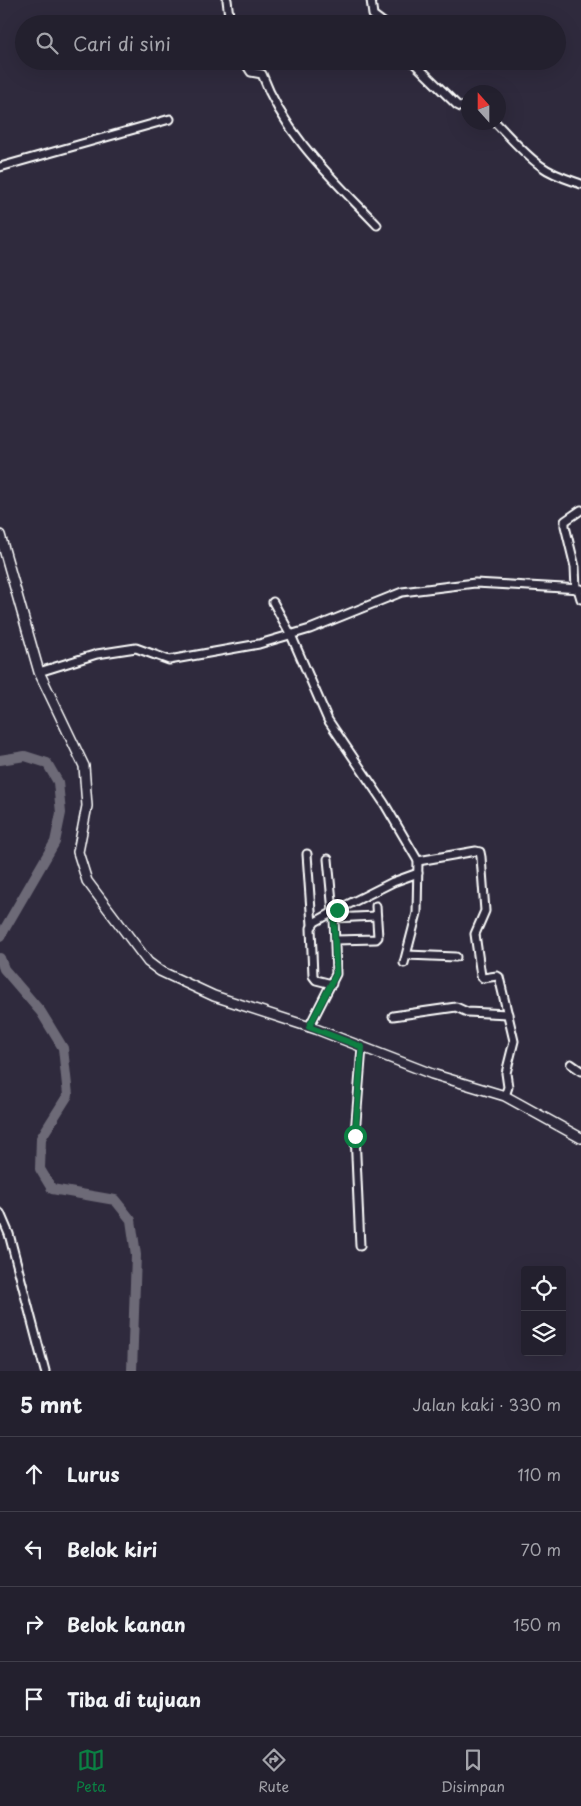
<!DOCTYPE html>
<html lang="id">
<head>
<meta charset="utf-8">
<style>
  body { margin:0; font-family:"Playpen Sans",sans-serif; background:#2b2836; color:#f1f3f6 }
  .controls { position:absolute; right:15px; bottom:15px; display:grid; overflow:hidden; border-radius:5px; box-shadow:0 5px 20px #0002 }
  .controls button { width:45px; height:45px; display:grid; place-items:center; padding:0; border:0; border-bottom:1px solid #403e4a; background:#23202e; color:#f1f3f6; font:25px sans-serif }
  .compass { position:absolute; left:461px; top:85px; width:45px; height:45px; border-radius:50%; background:#23202e; box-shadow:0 5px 20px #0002; rotate:339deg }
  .stop { position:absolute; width:15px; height:15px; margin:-11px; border:4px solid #0b8043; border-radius:50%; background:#fff }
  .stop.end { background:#0b8043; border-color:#fff; box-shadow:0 1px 5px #0008 }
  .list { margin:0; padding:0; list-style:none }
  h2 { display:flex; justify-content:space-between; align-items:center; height:65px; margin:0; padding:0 20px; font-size:21px }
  h2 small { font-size:16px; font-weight:400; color:#a3a3aa }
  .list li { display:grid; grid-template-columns:32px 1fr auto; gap:15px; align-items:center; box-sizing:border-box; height:75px; padding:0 20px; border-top:1px solid #403e4a }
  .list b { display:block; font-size:19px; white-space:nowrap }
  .list em { font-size:16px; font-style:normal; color:#a3a3aa }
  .icon { flex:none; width:28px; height:28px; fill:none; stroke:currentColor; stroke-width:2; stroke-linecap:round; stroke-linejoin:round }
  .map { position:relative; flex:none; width:581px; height:1371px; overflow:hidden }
  .search { position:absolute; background:#23202e; box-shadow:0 5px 20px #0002; left:15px; right:15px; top:15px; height:55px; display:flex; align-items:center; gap:12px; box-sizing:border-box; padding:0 18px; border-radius:28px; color:#a3a3aa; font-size:19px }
  .sheet { height:365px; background:#23202e }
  nav { display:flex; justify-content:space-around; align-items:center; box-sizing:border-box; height:70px; border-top:1px solid #403e4a; background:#23202e; font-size:14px; color:#a3a3aa }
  nav a { display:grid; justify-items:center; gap:2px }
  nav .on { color:#0b8043 }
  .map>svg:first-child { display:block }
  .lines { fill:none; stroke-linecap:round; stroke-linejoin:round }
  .river { stroke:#6d6a77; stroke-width:10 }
  .minor-casing { stroke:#fff; stroke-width:11 }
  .tertiary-casing { stroke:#fff; stroke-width:12 }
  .minor { stroke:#2f2a3d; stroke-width:7 }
  .tertiary { stroke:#2f2a3d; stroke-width:9 }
  .route { stroke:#0b8043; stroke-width:6 }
</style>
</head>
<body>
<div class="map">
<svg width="581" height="1371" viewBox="0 0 581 1371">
  <rect width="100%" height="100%" fill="#2f2a3d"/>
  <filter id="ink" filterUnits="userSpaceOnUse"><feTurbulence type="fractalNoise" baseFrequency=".02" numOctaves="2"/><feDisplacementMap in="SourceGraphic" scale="10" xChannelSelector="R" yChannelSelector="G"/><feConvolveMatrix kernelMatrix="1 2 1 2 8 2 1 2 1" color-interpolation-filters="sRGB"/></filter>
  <g filter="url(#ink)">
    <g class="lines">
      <g class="river">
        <path d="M 0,760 L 25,756 L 47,763 L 58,782 L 61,813 L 55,842 L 0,937"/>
        <path d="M 0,958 L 4,969 L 41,1012 L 63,1048 L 68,1095 L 41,1138 L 40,1169 L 52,1189 L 115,1200 L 131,1220 L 136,1255 L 132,1371"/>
      </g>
      <defs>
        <g id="minor">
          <path d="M 227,0 L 230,24"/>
          <path d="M 371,0 L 373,15 L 385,24"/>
          <path d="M 244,61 L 251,72 L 262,74 C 285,136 333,179 377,225"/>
          <path d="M 412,61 L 457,105 L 461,107 L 468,107"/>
          <path d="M 495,122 C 510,137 524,154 541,166 C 553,175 567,179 581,184"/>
          <path d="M 0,167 L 170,119"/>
          <path d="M 576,589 L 575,567 L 565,526 L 565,521 L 581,510"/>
          <path d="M 578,589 L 581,599"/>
          <path d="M 273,602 L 291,635 L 328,720 L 384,803 L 418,861 L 417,913 L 404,963"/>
          <path d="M 39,672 L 97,654 L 136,648 L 169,660 L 259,644 L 310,629 L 402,592 L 475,583 L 581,589"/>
          <path d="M 307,854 L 312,925"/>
          <path d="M 328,859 L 333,912"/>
          <path d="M 418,861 L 476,851 L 480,852 L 481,857 L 485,911 L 475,934 L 481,976 L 483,978 L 497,976 L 499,977 L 514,1041 L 506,1073 L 508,1087 L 505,1096"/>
          <path d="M 334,918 L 376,916"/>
          <path d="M 335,940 L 376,939 L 378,937 L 376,906"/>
          <path d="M 407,955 L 456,957"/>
          <path d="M 332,984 L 316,980 L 313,976 L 311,928 L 315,922 L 337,910"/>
          <path d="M 393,1016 L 456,1007 L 467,1012 L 508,1014"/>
          <path d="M 309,1027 L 336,974 L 334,918 L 337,910 L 393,882 L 418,873"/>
          <path d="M 571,1064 L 581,1071"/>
          <path d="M 0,1213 L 9,1234 L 45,1371"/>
          <path d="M 360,1246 L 355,1134 L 362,1047"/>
        </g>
        <path id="tertiary" d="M 0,535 L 39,672 L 84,766 L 87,806 L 78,852 L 87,881 L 148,962 L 160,971 L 214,996 L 316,1029 L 432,1074 L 505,1096 L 581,1138"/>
      </defs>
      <use href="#minor" class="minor-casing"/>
      <use href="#tertiary" class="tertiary-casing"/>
      <use href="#minor" class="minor"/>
      <use href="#tertiary" class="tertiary"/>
    </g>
  </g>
  <g class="lines" filter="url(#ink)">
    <path class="route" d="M 337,910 L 334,918 L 336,974 L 309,1027 L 362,1047 L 355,1136"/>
  </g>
</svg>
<div class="controls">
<button><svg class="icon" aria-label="locate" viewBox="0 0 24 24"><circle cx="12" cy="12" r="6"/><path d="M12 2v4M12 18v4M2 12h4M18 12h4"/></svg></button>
<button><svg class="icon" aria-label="layers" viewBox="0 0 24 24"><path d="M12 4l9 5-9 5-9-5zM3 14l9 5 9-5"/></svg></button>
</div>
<svg class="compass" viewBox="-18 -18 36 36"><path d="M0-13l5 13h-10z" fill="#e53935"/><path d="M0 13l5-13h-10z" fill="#a3a3aa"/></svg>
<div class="stop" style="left:355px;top:1136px"></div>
<div class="stop end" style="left:337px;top:910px"></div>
<div class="search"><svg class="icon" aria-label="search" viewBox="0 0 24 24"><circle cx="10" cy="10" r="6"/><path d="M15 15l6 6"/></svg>Cari di sini</div>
</div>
<section class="sheet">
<h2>5 mnt<small>Jalan kaki · 330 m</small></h2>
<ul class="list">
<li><svg class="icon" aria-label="ahead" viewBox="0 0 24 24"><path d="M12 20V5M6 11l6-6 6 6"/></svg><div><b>Lurus</b></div><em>110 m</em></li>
<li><svg class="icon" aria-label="left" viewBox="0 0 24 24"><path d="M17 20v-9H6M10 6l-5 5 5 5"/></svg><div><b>Belok kiri</b></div><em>70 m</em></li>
<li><svg class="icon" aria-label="right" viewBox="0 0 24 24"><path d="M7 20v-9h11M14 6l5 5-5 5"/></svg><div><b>Belok kanan</b></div><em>150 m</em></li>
<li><svg class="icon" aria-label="arrive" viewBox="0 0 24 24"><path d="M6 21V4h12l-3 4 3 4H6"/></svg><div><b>Tiba di tujuan</b></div></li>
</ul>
</section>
<nav>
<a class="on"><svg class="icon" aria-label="map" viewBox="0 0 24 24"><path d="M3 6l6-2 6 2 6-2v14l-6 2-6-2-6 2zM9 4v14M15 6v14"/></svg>Peta</a>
<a><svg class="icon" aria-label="directions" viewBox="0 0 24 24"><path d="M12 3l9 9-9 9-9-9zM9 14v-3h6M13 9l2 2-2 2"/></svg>Rute</a>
<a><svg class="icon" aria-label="saved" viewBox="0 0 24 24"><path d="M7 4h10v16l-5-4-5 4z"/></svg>Disimpan</a>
</nav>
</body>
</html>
